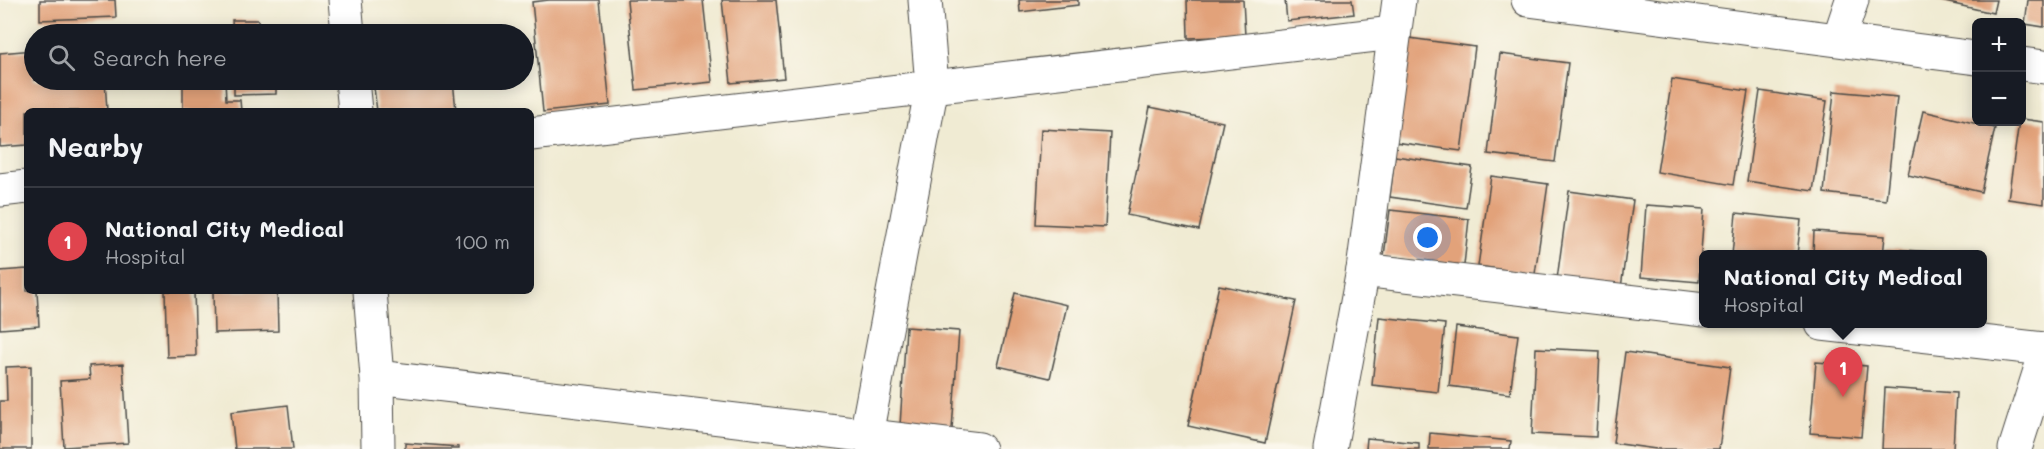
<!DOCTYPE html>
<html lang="en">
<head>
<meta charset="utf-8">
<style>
  body { margin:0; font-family:Mali,sans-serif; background:#242831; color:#f1f3f6 }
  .controls { position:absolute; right:18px; top:18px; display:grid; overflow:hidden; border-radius:9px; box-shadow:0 3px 15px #0003 }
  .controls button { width:54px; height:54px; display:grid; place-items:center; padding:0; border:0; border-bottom:2px solid #363941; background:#171b24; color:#f1f3f6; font:30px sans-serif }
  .you { position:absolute; left:1428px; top:238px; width:21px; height:21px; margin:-15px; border:4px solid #fff; border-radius:50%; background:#1a73e8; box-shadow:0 0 0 9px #1a73e833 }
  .badge { display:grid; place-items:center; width:39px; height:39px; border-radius:50%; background:#d690ce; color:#fff; font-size:20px; font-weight:700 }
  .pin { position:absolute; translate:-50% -50px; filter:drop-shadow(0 2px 3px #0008) }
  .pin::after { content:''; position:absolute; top:32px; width:21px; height:18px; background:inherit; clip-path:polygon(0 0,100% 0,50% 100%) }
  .popup { position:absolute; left:1699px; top:250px; width:288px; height:78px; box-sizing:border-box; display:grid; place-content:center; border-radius:9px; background:#171b24; filter:drop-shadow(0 2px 4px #0005); font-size:20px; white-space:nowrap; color:#9ea1a6 }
  .popup b { font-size:22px; color:#f1f3f6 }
  .popup::after { content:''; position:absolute; left:50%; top:100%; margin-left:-12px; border:12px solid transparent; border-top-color:#171b24 }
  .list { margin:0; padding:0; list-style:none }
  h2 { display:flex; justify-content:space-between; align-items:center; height:78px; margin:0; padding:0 24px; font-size:26px }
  h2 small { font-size:20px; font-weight:400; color:#9ea1a6 }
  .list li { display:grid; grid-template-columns:39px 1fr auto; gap:18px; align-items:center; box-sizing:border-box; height:108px; padding:0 24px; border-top:2px solid #363941 }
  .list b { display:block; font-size:22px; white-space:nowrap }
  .list p { margin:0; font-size:20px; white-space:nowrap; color:#9ea1a6 }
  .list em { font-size:20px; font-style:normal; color:#9ea1a6 }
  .icon { flex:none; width:33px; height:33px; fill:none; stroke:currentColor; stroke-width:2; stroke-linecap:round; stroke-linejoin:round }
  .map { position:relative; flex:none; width:2044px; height:449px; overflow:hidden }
  .search { position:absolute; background:#171b24; box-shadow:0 3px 15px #0003; left:24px; top:24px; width:510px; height:66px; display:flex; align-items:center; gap:15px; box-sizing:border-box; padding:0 21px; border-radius:33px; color:#9ea1a6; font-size:22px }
  .panel { position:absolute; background:#171b24; box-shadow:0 3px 15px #0003; left:24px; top:108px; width:510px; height:186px; border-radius:9px }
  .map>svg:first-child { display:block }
  .building { fill:#e2a27a }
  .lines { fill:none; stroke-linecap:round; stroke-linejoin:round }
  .minor-casing { stroke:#494844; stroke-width:35 }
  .minor { stroke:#fff; stroke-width:33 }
</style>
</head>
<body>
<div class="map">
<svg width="2044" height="449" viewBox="0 0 2044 449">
  <rect width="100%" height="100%" fill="#fbf7ec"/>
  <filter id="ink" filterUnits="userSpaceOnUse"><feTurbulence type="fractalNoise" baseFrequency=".0167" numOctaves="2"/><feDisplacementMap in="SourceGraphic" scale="12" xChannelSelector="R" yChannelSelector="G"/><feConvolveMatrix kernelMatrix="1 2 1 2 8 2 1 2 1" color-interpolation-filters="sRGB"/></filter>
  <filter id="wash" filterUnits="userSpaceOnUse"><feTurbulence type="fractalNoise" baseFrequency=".008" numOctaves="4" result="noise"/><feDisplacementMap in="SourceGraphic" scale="24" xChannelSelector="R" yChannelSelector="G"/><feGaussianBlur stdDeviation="1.35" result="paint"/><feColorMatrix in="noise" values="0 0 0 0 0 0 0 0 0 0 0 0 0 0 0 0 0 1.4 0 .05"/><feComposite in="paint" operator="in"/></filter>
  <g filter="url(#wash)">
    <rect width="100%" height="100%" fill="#f0ebd3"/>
    <g id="blocks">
      <g class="building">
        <path d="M 40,0 L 115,0 L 116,17 L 40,20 Z"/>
        <path d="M 549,0 L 599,0 L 610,105 L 543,112 L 532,2 Z"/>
        <path d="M 627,0 L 703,0 L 712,82 L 636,90 Z"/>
        <path d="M 722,0 L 776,0 L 784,78 L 731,83 Z"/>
        <path d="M 1019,0 L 1078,0 L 1078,5 L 1020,12 Z"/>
        <path d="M 1187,0 L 1243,0 L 1245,36 L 1188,38 Z"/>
        <path d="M 1285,0 L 1352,0 L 1354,14 L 1287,21 Z"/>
        <path d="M 1936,0 L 1996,0 L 1993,13 Z"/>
        <path d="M 2028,0 L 2044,0 L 2044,27 L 2025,24 Z"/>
        <path d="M 232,20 L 258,20 L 259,34 L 233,34 Z"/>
        <path d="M 224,31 L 224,34 L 200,34 L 200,32 Z"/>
        <path d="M 1409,38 L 1475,47 L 1461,151 L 1395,142 Z"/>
        <path d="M 34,50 L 34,80 L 105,80 L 107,111 L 27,111 L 27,145 L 0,147 L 0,53 Z"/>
        <path d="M 1500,54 L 1568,63 L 1555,162 L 1488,154 Z"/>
        <path d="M 1672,79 L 1748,91 L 1733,185 L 1657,172 Z"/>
        <path d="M 183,80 L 225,80 L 226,100 L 240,100 L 241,111 L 183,111 Z"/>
        <path d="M 234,80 L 276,80 L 276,94 L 234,95 Z"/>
        <path d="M 373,80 L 453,80 L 456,111 L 377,111 Z"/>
        <path d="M 1760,91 L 1827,101 L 1813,191 L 1747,181 Z"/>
        <path d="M 1834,91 L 1897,97 L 1886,200 L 1824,193 Z"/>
        <path d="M 1150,107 L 1223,122 L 1199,230 L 1127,215 Z"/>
        <path d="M 1923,111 L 1995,128 L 1981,192 L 1908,175 Z"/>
        <path d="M 2022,119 L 2044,122 L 2044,204 L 2008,199 L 2019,122 L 2022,122 Z"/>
        <path d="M 1041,129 L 1110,133 L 1105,227 L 1036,224 Z"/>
        <path d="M 1395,156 L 1472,167 L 1466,208 L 1390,197 Z"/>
        <path d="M 1491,176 L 1548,184 L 1535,274 L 1478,266 Z"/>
        <path d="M 1569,191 L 1633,200 L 1621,288 L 1557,279 Z"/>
        <path d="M 1646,205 L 1704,209 L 1699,282 L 1641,277 Z"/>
        <path d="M 1390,210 L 1469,219 L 1464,265 L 1384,256 Z"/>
        <path d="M 1736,213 L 1801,220 L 1797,255 L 1732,255 Z"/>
        <path d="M 1814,231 L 1885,236 L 1883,255 L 1813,255 Z"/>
        <path d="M 1886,249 L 1952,253 L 1952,255 L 1886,255 Z"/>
        <path d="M 27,269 L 27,291 L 37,291 L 39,326 L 0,329 L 0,271 Z"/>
        <path d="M 1219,285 L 1296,301 L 1265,443 L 1188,426 Z"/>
        <path d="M 165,291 L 194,291 L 196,356 L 167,357 Z"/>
        <path d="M 213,291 L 277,291 L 278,331 L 214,333 Z"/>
        <path d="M 1015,293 L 1067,305 L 1050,378 L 998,366 Z"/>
        <path d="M 1379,317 L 1445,324 L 1438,392 L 1372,385 Z"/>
        <path d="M 906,327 L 959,331 L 952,429 L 900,426 Z"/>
        <path d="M 1456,327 L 1518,335 L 1510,394 L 1449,386 Z"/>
        <path d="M 1536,348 L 1600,351 L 1596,437 L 1532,434 Z"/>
        <path d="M 1625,352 L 1730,367 L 1719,449 L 1656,449 L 1613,443 Z"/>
        <path d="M 1816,362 L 1867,366 L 1861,437 L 1810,433 Z"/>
        <path d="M 123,364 L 128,443 L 64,447 L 60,381 L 90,379 L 89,366 Z"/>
        <path d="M 31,366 L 31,449 L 0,449 L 0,401 L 7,401 L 6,367 Z"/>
        <path d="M 1885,388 L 1956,393 L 1953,449 L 1882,449 Z"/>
        <path d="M 288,405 L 293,449 L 235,449 L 231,412 Z"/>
        <path d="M 1430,433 L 1511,441 L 1510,449 L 1429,449 Z"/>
        <path d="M 1367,438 L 1419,443 L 1419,449 L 1366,449 Z"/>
        <path d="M 405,443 L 459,447 L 459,449 L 405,449 Z"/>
      </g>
    </g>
  </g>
  <g filter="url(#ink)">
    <use href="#blocks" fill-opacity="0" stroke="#494844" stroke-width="1.5"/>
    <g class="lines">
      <defs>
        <g id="minor">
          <path d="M 345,0 L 348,34"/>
          <path d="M 1528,0 L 1976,58"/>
          <path d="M 1839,39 L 1852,0"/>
          <path d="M 2022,64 L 2044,67"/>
          <path d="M 352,80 L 355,111"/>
          <path d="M 531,134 L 1393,33"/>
          <path d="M 0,190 L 27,187"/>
          <path d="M 1363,270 L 1704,310"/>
          <path d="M 370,291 L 377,377 L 378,449"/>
          <path d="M 1822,324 L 2044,349"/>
          <path d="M 377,377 L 979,449"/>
          <path d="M 866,435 L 932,86 L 925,0"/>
          <path d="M 1330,449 L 1363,270 L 1399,0"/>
          <path d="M 2015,449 L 2044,358"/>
        </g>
      </defs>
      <use href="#minor" class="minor-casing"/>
      <use href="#minor" class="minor"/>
    </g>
  </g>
</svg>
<div class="controls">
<button>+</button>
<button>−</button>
</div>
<div class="you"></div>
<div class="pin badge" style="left:1843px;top:397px;background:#e0444e">1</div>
<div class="popup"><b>National City Medical</b>Hospital</div>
<div class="search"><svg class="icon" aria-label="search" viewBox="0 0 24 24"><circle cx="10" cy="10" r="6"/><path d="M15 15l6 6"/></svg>Search here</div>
<section class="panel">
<h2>Nearby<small></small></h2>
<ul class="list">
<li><span class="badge" style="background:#e0444e">1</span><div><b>National City Medical</b><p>Hospital</p></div><em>100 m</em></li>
</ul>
</section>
</div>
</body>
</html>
